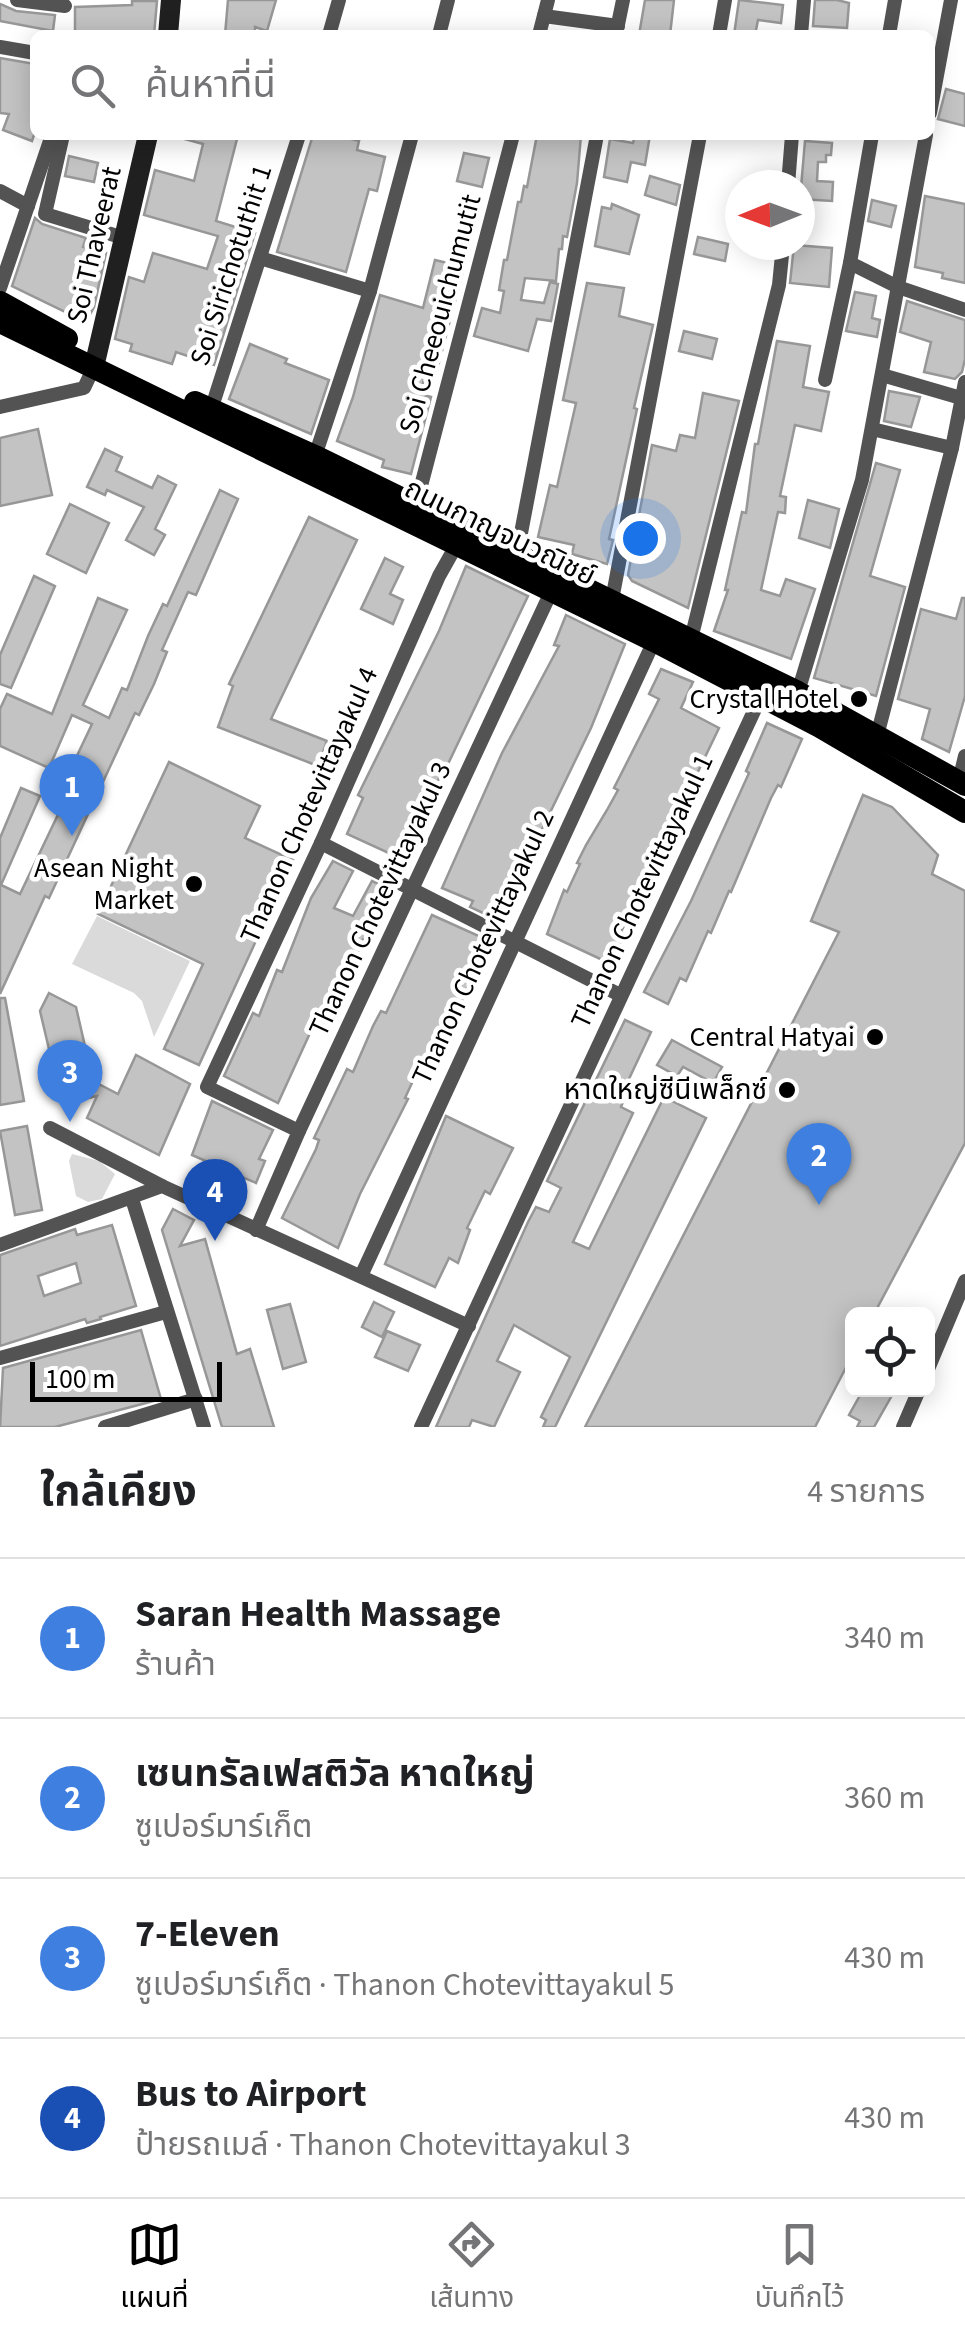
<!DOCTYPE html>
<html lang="th">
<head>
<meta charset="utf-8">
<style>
  body { margin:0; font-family:"Source Sans 3","Noto Sans Thai",sans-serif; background:#f6f6f6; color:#202124 }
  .controls { position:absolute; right:30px; bottom:30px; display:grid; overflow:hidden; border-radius:15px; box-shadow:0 5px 25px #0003 }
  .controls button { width:90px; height:90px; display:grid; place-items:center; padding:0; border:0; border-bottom:2px solid #e0e0e0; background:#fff; color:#202124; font:50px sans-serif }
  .compass { position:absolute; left:725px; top:170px; width:90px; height:90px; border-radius:50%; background:#fff; box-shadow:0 5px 25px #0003; rotate:269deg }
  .scale { position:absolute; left:30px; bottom:25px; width:192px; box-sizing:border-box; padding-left:10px; border:5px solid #000; border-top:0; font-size:28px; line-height:35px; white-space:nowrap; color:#000; -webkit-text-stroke:8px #fff; paint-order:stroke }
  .you { position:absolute; left:640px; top:538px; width:35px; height:35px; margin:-25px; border:8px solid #fff; border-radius:50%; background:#1a73e8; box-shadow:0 0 0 15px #1a73e833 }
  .badge { display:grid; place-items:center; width:65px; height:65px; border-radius:50%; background:#000; color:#fff; font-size:32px; font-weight:700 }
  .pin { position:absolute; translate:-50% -82px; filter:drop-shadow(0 2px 5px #0008) }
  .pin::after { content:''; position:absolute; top:52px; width:35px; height:30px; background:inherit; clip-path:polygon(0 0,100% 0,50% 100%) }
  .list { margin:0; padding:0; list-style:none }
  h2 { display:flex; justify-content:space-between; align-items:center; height:130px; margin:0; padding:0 40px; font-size:42px }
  h2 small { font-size:32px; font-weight:400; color:#757577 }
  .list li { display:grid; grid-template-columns:65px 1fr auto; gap:30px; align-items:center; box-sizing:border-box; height:160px; padding:0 40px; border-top:2px solid #e0e0e0 }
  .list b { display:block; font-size:38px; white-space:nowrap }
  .list p { margin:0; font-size:32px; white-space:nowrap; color:#757577 }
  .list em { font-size:32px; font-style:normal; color:#757577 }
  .icon { flex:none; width:55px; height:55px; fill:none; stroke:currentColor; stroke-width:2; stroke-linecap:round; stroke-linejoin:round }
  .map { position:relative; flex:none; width:965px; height:1427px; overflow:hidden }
  .search { position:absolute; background:#fff; box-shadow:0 5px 25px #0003; left:30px; right:30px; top:30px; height:110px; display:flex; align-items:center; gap:25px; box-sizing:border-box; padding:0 35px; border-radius:15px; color:#757577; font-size:38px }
  .sheet { height:770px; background:#fff }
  nav { display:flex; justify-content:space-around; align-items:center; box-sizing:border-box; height:140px; border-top:2px solid #e0e0e0; background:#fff; font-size:28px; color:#757577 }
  nav a { display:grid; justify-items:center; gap:5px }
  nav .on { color:#000 }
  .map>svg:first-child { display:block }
  .green { fill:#dadada }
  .building { fill:#c3c3c3; stroke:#979797; stroke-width:2.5; fill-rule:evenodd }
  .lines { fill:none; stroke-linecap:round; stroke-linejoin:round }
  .street { stroke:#535353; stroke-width:14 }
  .secondary { stroke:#202020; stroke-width:20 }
  .primary { stroke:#000; stroke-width:22 }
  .poi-dot { fill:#000; stroke:#fff; stroke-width:4 }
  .labels { text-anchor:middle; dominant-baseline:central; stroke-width:9; stroke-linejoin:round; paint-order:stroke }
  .street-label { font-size:28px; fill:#000; stroke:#fff }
  .poi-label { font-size:28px; fill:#000; stroke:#fff; text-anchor:end }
</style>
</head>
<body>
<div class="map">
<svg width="965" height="1427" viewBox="0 0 965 1427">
  <rect width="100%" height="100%" fill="#fff"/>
  <g class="green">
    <path d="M 97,916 L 190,961 L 154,1037 L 142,1001 L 134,993 L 72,964 Z"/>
    <path d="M 72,1154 L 99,1161 L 115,1174 L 102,1199 L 88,1202 L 76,1196 L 69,1161 Z"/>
  </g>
  <g class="building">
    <path d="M 228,0 L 276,0 L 267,31 L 255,27 L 255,35 L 225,35 Z"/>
    <path d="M 645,0 L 674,0 L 670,35 L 639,35 Z"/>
    <path d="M 739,0 L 783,5 L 781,23 L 758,20 L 755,35 L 734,35 Z"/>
    <path d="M 837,0 L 849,3 L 847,28 L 813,26 L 815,0 Z"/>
    <path d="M 132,1 L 157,1 L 154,35 L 75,35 L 75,7 L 132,5 Z"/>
    <path d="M 0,4 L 16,11 L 55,15 L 53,31 L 0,21 Z"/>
    <path d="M 0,58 L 35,64 L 35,132 L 32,141 L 3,130 L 9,114 L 0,113 Z"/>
    <path d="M 946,89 L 965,94 L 965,126 L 938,119 Z"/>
    <path d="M 181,135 L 238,135 L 216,221 L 255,233 L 214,365 L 176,352 L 172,364 L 130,351 L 132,344 L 115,339 L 129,277 L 144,282 L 153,253 L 207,269 L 218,236 L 144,215 L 155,170 L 194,181 L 203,144 L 181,138 Z"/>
    <path d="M 313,135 L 337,135 L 359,141 L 357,150 L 385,157 L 377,191 L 369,189 L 346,272 L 277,252 Z"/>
    <path d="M 537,135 L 581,135 L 577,183 L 567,237 L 563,236 L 562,249 L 559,249 L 556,281 L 525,278 L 521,300 L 544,303 L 550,282 L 558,284 L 551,321 L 537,319 L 528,351 L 474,336 L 482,308 L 500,313 L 504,291 L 499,290 L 504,260 L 507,260 L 518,202 L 521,202 L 524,186 L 527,187 Z"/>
    <path d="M 635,135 L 650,135 L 645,165 L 631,162 L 627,182 L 604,177 L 610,139 L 633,143 Z"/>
    <path d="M 805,141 L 832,143 L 831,155 L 826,155 L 826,162 L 818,162 L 817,181 L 833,182 L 832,201 L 800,199 Z"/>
    <path d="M 464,153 L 489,158 L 482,187 L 457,181 Z"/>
    <path d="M 69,156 L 98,163 L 94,182 L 65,176 Z"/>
    <path d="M 650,176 L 680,185 L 676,205 L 645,195 Z"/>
    <path d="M 925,196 L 965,204 L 965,283 L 942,278 L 943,273 L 915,267 Z"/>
    <path d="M 872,200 L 896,206 L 891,227 L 868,221 Z"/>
    <path d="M 612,204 L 639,215 L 629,254 L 595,246 L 602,207 L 611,209 Z"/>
    <path d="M 35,218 L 42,224 L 86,238 L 83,247 L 106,253 L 94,307 L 86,322 L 12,286 Z"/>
    <path d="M 698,237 L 728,244 L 725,261 L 694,254 Z"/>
    <path d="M 794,245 L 832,248 L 829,287 L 790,283 Z"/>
    <path d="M 435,260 L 464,267 L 437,370 L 427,368 L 420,394 L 431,397 L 411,474 L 382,467 L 384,460 L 337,441 L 353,397 L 380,295 L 423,308 Z"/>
    <path d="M 587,283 L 624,288 L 619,316 L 653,325 L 634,408 L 637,409 L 609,539 L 613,540 L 607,564 L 572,554 L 574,545 L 538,537 L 550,485 L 557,487 L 576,403 L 563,400 Z"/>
    <path d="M 855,292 L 876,296 L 872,318 L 880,320 L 877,337 L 846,331 Z"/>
    <path d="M 907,301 L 965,320 L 965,359 L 962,372 L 955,379 L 924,372 L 931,342 L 900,332 Z"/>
    <path d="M 684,331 L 717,339 L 712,359 L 679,351 Z"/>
    <path d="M 777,341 L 810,346 L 803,387 L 829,392 L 821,431 L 795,425 L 780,496 L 786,497 L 785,513 L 778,512 L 761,590 L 780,596 L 786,579 L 815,589 L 791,659 L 714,631 L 728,590 L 725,590 L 742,512 L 746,513 L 755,444 L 758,444 Z"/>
    <path d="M 250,344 L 287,359 L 285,363 L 329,380 L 311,434 L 229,399 Z"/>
    <path d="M 889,391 L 920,397 L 911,427 L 884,421 Z"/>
    <path d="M 703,393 L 739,401 L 688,608 L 632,581 L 628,575 L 652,445 L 676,451 L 680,435 L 695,438 Z"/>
    <path d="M 38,429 L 52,495 L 0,506 L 0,438 Z"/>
    <path d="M 105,449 L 122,457 L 116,471 L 152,488 L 158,476 L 176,485 L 155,529 L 165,535 L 154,555 L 126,540 L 144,507 L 107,490 L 105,495 L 87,487 Z"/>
    <path d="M 876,463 L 900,470 L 870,576 L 905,587 L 876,696 L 814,678 Z"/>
    <path d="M 220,490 L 238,499 L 196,595 L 188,592 L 162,650 L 167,652 L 154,684 L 139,715 L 135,713 L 49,898 L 45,896 L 0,994 L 0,838 L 21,788 L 40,796 L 1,885 L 20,894 L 64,802 L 57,798 L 92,724 L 72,715 L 49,768 L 0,746 L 0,709 L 7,694 L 52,714 L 98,598 L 127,610 L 83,705 L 109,718 L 122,688 L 127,690 L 148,636 L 163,604 L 167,606 Z"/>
    <path d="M 808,500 L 839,509 L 830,548 L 799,538 Z"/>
    <path d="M 70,504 L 109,523 L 86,573 L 47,554 Z"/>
    <path d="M 309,517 L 357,540 L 271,719 L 327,741 L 318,766 L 218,727 L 233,686 L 229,684 Z"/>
    <path d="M 385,558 L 403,567 L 390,594 L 403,600 L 393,624 L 361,609 Z"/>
    <path d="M 466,566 L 528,596 L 448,764 L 431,792 L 404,860 L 347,834 L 363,798 L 358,795 L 439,631 Z"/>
    <path d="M 34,576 L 55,586 L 11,688 L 0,684 L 0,655 Z"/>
    <path d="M 962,598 L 965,598 L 965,696 L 949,752 L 922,739 L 930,709 L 898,699 L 921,609 L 956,619 Z"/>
    <path d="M 566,615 L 625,644 L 591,728 L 498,920 L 470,907 L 473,901 L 442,888 L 502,753 L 559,646 L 554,645 Z"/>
    <path d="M 661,669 L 693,682 L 681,708 L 719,728 L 621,932 L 624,934 L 611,964 L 547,934 L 564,890 L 567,892 L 580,864 L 577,863 L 586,845 L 607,810 L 618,790 L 614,788 L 659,699 L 649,694 Z"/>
    <path d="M 767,723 L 802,739 L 781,787 L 778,785 L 771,798 L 731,892 L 729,891 L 711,933 L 708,931 L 686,981 L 680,978 L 668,1004 L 644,992 L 691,901 L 749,773 L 746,771 Z"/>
    <path d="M 169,762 L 260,806 L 245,838 L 293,860 L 199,1065 L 164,1049 L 203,964 L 98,914 Z"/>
    <path d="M 863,795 L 892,807 L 938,855 L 932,874 L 965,891 L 965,1143 L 874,1314 L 852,1314 L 852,1356 L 815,1427 L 585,1427 L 839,932 L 811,921 Z"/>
    <path d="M 333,861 L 353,871 L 334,908 L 353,916 L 372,881 L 390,890 L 371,921 L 327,1025 L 316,1020 L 278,1103 L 224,1076 L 253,1013 L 259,1016 L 277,970 L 282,972 L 311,898 Z"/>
    <path d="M 432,915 L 490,941 L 451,1024 L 443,1021 L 418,1070 L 405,1098 L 408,1099 L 360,1194 L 338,1248 L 282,1218 L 316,1149 L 319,1140 L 314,1138 L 347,1069 L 353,1072 L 373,1026 L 381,1011 L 386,1013 Z"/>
    <path d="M 49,993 L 76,1007 L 93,1081 L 118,1094 L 136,1055 L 190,1084 L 159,1155 L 87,1118 L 97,1096 L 62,1104 L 40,1011 Z"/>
    <path d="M 0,998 L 5,998 L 24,1101 L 0,1105 Z"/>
    <path d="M 625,1020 L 651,1032 L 628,1081 L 631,1082 L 621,1107 L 633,1113 L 573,1242 L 589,1249 L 664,1097 L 706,1118 L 555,1427 L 543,1427 L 546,1420 L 541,1417 L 570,1357 L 514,1325 L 497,1361 L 520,1372 L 494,1427 L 472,1420 L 469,1427 L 436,1427 L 528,1222 L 536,1207 L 549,1212 L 561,1188 L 547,1181 Z"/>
    <path d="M 672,1040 L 722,1067 L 713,1083 L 683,1067 L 677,1076 L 657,1065 Z"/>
    <path d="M 212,1101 L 273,1130 L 259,1159 L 265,1161 L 256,1183 L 192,1155 Z"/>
    <path d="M 446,1116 L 513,1148 L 490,1194 L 485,1191 L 467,1228 L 470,1230 L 458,1263 L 449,1258 L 435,1287 L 385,1264 Z"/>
    <path d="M 27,1126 L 42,1210 L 15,1215 L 0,1131 Z"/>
    <path d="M 173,1209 L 194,1220 L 180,1246 L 205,1239 L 237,1354 L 250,1349 L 274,1427 L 222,1427 L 162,1230 Z"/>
    <path d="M 112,1225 L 136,1306 L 100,1317 L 101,1319 L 87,1323 L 85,1319 L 0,1346 L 0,1255 L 75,1229 L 77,1235 ZM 76,1263 L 81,1283 L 44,1296 L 38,1276 Z"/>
    <path d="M 374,1302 L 394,1312 L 382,1337 L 362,1327 Z"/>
    <path d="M 290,1304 L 306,1362 L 283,1369 L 267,1310 Z"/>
    <path d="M 141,1330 L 161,1399 L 55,1427 L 0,1427 L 3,1368 Z"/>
    <path d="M 387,1331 L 420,1345 L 408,1371 L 375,1357 Z"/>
    <path d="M 863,1390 L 895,1390 L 874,1427 L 857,1427 L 860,1421 L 849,1415 Z"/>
  </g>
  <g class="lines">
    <g class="street">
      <path d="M 17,0 L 65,6"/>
      <path d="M 544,16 L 618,26"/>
      <path d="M 616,34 L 623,0"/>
      <path d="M 329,35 L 339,0"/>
      <path d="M 439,35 L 448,0"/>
      <path d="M 539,35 L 548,0"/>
      <path d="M 719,35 L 725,0"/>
      <path d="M 801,35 L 804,0"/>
      <path d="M 889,35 L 895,0"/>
      <path d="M 0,47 L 35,53"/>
      <path d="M 930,113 L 951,0"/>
      <path d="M 63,135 L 45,214 L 124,238"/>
      <path d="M 872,135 L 850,263 L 898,287 L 965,310"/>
      <path d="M 788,185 L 792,135"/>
      <path d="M 0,191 L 28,206"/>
      <path d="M 260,258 L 370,291"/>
      <path d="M 0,288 L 52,135"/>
      <path d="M 882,375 L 961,398"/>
      <path d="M 825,380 L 850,263"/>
      <path d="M 0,407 L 84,388 L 94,367"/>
      <path d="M 211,410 L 299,135"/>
      <path d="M 872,429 L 952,448"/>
      <path d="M 315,456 L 370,291 L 412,135"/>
      <path d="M 416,505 L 513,135"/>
      <path d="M 517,554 L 597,135"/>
      <path d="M 612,600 L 700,135"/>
      <path d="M 691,639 L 779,285 L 783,245"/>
      <path d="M 798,692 L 862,480 L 926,135"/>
      <path d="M 877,736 L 952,448 L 965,382"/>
      <path d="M 959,781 L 965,756"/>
      <path d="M 321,843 L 620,995"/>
      <path d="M 50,1128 L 162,1186"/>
      <path d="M 299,1131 L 207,1087 L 321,843 L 439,576 L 457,544"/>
      <path d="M 132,1199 L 204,1427"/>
      <path d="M 256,1230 L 299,1131 L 552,590"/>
      <path d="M 0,1245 L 162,1186 L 469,1326"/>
      <path d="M 361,1276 L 654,641"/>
      <path d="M 0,1358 L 166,1312"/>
      <path d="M 928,1369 L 965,1281"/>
      <path d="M 105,1427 L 196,1399"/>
      <path d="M 421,1427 L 761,696"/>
      <path d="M 903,1427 L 919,1390"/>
    </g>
    <g class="secondary">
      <path d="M 168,35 L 171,0"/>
      <path d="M 94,367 L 148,135"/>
    </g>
    <g class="primary">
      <path d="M 0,302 L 67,339"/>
      <path d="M 0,322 L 654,641 L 820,727 L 965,812"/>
      <path d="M 195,402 L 315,456 L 798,692 L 965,785"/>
    </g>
  </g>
  <g class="poi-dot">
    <circle cx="859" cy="699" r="10"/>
    <circle cx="194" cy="884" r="10"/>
    <circle cx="875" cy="1037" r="10"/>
    <circle cx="787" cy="1090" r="10"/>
  </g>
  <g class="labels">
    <g class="street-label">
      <text transform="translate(94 245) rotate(-77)">Soi Thaveerat</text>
      <text transform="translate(231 265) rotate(-72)">Soi Sirichotuthit 1</text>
      <text transform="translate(440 314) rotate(-75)">Soi Cheeouichumutit</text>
      <text transform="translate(500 532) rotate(26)">ถนนกาญจนวณิชย์</text>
      <text transform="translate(309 805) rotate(-66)">Thanon Chotevittayakul 4</text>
      <text transform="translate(642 891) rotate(-65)">Thanon Chotevittayakul 1</text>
      <text transform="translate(380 899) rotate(-65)">Thanon Chotevittayakul 3</text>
      <text transform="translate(483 947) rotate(-65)">Thanon Chotevittayakul 2</text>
    </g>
    <g class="poi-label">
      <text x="839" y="699">Crystal Hotel</text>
      <text x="174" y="868">Asean Night<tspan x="174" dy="32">Market</tspan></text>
      <text x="855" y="1037">Central Hatyai</text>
      <text x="767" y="1090">หาดใหญ่ซีนีเพล็กซ์</text>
    </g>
  </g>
</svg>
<div class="controls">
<button><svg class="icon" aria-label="locate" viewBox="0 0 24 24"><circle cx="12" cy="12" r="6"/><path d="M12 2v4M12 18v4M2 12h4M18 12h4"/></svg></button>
</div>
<svg class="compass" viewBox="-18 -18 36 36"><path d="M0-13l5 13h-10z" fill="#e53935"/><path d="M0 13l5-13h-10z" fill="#757577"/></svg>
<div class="scale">100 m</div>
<div class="you"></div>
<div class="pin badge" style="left:72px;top:836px;background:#3f7fe0">1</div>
<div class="pin badge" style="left:819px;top:1205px;background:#3f7fe0">2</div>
<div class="pin badge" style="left:70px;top:1122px;background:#3f7fe0">3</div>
<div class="pin badge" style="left:215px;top:1241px;background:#1a4fb4">4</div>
<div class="search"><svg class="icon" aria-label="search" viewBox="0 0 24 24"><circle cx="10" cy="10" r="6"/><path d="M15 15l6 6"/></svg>ค้นหาที่นี่</div>
</div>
<section class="sheet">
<h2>ใกล้เคียง<small>4 รายการ</small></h2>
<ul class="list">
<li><span class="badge" style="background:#3f7fe0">1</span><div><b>Saran Health Massage</b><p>ร้านค้า</p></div><em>340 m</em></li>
<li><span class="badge" style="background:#3f7fe0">2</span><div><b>เซนทรัลเฟสติวัล หาดใหญ่</b><p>ซูเปอร์มาร์เก็ต</p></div><em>360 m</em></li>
<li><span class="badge" style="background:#3f7fe0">3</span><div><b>7-Eleven</b><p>ซูเปอร์มาร์เก็ต · Thanon Chotevittayakul 5</p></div><em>430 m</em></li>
<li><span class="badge" style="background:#1a4fb4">4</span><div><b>Bus to Airport</b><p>ป้ายรถเมล์ · Thanon Chotevittayakul 3</p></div><em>430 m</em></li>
</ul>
</section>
<nav>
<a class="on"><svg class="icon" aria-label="map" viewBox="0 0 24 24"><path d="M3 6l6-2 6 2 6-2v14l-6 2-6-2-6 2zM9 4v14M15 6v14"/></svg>แผนที่</a>
<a><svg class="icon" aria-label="directions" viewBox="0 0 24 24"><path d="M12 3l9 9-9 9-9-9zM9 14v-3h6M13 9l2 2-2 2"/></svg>เส้นทาง</a>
<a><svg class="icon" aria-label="saved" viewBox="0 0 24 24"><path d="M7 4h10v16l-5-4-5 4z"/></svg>บันทึกไว้</a>
</nav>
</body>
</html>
